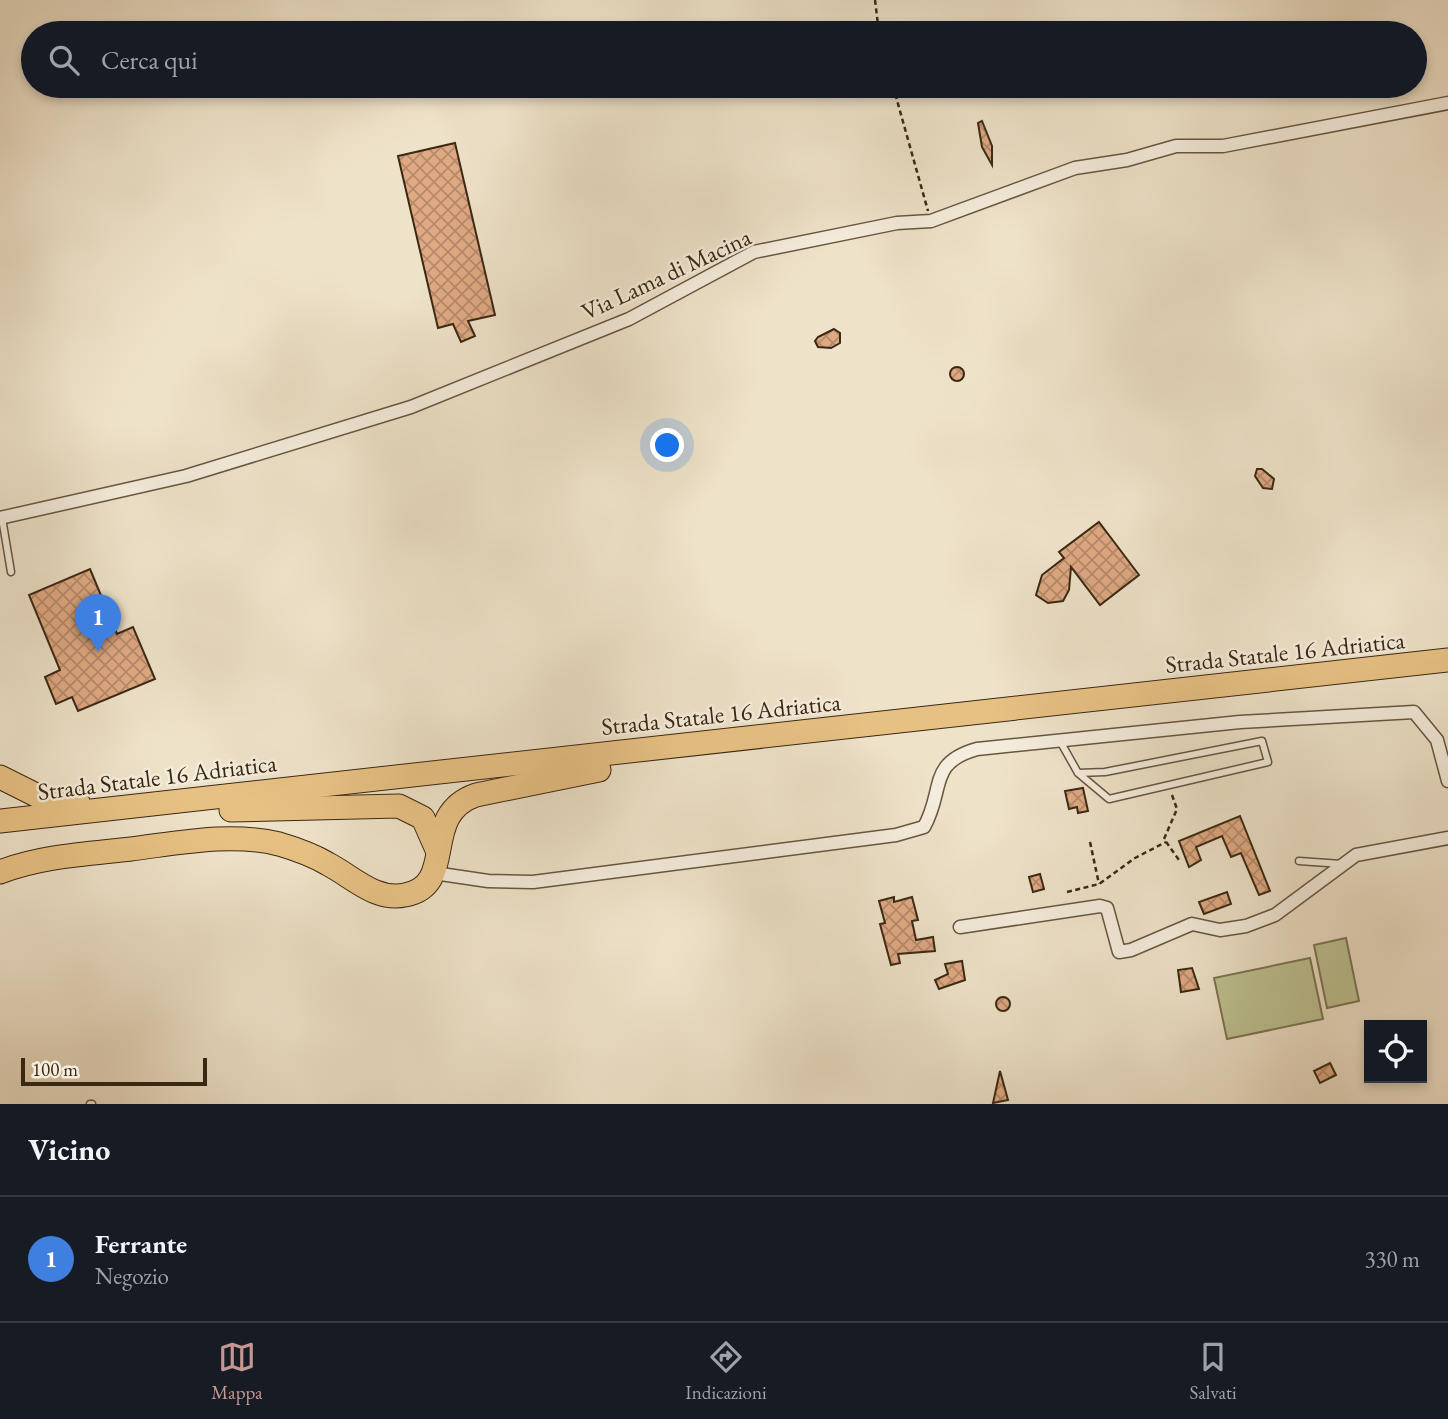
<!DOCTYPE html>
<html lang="it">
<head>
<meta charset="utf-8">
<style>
  body { margin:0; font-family:"EB Garamond",serif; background:#20242c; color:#f1f3f6 }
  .controls { position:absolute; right:21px; bottom:21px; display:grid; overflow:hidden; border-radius:0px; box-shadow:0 4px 10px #0003 }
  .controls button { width:63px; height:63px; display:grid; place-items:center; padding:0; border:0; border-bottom:2px solid #363941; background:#171b24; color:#f1f3f6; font:35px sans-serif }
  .scale { position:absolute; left:21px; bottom:18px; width:186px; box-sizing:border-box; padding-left:7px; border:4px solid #3a2812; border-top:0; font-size:19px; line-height:24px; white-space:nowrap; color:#3a2812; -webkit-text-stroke:5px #f4ecdc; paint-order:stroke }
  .you { position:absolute; left:668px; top:446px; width:24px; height:24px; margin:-18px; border:5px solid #fff; border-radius:50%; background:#1a73e8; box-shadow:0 0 0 10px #1a73e833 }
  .badge { display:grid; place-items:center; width:46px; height:46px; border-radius:50%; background:#c59692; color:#fff; font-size:23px; font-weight:700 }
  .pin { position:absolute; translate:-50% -58px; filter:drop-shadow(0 2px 4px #0008) }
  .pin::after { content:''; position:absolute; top:37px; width:24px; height:21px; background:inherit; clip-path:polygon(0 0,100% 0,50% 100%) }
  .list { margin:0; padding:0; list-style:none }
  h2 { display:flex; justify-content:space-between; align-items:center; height:91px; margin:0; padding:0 28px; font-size:30px }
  h2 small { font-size:23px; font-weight:400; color:#9ea1a6 }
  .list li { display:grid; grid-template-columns:46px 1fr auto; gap:21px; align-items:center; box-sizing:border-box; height:126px; padding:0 28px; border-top:2px solid #363941 }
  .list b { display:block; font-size:26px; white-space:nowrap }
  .list p { margin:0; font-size:23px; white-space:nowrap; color:#9ea1a6 }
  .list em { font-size:23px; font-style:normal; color:#9ea1a6 }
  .icon { flex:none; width:38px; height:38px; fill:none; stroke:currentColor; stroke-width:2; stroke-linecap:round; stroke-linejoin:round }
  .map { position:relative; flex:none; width:1448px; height:1104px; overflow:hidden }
  .search { position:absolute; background:#171b24; box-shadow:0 4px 10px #0003; left:21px; right:21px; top:21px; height:77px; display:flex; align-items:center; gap:18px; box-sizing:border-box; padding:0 24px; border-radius:38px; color:#9ea1a6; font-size:26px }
  .sheet { height:217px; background:#171b24 }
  nav { display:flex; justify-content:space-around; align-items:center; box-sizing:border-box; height:98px; border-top:2px solid #363941; background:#171b24; font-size:19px; color:#9ea1a6 }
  nav a { display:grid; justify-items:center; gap:4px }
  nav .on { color:#c59692 }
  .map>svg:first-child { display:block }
  .pitch { fill:#bdc293; stroke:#7c7552; stroke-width:2 }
  .building { fill:url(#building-cross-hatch); stroke:#3a2812; stroke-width:2 }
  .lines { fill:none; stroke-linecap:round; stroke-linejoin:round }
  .lane-casing { stroke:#675640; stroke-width:9 }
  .street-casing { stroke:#675640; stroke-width:15 }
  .highway-casing { stroke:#3a2812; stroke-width:25 }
  .path { stroke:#3a2812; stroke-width:2.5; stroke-dasharray:5 3.5; stroke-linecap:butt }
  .lane { stroke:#f4ecdc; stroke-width:6 }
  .street { stroke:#f4ecdc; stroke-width:12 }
  .highway { stroke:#e7c184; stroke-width:23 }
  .labels { text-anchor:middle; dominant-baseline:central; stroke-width:5; stroke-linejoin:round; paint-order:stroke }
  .street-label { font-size:24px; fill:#3a2812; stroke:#f4ecdc }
</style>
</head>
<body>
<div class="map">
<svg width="1448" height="1104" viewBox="0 0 1448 1104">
  <defs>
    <pattern id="building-cross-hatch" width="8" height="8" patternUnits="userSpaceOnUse" patternTransform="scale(1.75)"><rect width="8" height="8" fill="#dfa983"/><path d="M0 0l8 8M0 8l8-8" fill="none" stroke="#b68a6a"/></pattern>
  </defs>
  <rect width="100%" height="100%" fill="#eee2c9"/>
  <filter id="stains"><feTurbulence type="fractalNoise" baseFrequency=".00286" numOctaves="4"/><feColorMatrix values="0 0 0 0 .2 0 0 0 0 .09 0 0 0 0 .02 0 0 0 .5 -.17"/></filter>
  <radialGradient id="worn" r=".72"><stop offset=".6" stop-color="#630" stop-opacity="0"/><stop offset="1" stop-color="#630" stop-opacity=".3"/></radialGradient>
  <g class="pitch">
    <path d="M 1346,938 L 1359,1001 L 1327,1008 L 1314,945 Z"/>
    <path d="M 1310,958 L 1323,1019 L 1227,1039 L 1214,978 Z"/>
  </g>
  <g class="building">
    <path d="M 982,121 L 992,146 L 992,165 L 982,147 L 978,123 Z"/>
    <path d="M 455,143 L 495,315 L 468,321 L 475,336 L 461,342 L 453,324 L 438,328 L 398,156 Z"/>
    <path d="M 834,329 L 840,333 L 840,343 L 831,348 L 818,347 L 815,341 L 818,337 Z"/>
    <circle cx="957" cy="374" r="7"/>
    <path d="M 1257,469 L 1262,469 L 1274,479 L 1272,489 L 1263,488 L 1255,476 Z"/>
    <path d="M 1099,522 L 1139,575 L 1100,605 L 1071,567 L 1069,590 L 1063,601 L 1048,603 L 1036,595 L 1042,575 L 1064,558 L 1059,552 Z"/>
    <path d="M 90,569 L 117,634 L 133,627 L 155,679 L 78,711 L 72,697 L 56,704 L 45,677 L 60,670 L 29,595 Z"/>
    <path d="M 1083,788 L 1088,811 L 1078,813 L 1077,807 L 1069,809 L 1065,791 Z"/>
    <path d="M 1240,816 L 1270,891 L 1259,895 L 1241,853 L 1231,857 L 1222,836 L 1196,847 L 1201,860 L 1189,867 L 1179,841 Z"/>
    <path d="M 1040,874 L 1044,889 L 1033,892 L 1029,877 Z"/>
    <path d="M 1227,892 L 1231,904 L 1204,914 L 1199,902 Z"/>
    <path d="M 894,897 L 894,902 L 912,897 L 918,920 L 912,921 L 916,940 L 933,937 L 935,951 L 898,954 L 900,963 L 891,965 L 880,924 L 885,923 L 879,901 Z"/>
    <path d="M 962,961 L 965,980 L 939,989 L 935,980 L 948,974 L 945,964 Z"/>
    <path d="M 1192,968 L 1199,989 L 1181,992 L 1178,970 Z"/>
    <circle cx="1003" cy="1004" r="7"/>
    <path d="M 1330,1063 L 1336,1075 L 1320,1083 L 1314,1071 Z"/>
    <path d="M 1000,1071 L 1008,1100 L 993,1103 Z"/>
  </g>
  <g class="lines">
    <defs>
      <g id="lane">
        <path d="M 2,518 L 11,572"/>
        <path d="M 1060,741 L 1078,773 L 1109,799 L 1268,762 L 1262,741 L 1105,772 L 1078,773"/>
        <path d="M 1299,861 L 1342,864"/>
        <path d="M 90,1104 L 92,1104"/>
      </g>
      <g id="street">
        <path d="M 0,518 L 186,476 L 411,407 L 629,319 L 754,252 L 897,223 L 931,221 L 1075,168 L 1127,160 L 1176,146 L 1223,146 L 1448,103"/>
        <path d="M 434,873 L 488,881 L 533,882 L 896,835 L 924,827 C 945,790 927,763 977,749 L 1240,722 L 1414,712 L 1437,740 L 1448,781"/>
        <path d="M 960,927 L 1100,906 L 1107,908 L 1119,952 L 1131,950 L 1192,924 L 1220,930 L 1246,926 L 1275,915 L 1356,855 L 1448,838"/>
      </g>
      <g id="highway">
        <path d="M 0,777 L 42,798 L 78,802"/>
        <path d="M 231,810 L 399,806 L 423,818 L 438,852"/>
        <path d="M 0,821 L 1448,660"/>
        <path d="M 0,872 C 42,856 87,854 131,849 C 179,843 231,832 279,844 C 296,849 313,855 328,864 C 353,877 375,901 405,895 C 459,885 418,815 476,795 L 599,770"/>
      </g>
    </defs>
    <use href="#lane" class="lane-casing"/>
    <use href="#street" class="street-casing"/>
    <use href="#highway" class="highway-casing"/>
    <g class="path">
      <path d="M 875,0 L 879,33"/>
      <path d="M 893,86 L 928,211"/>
      <path d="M 1172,795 L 1177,809 L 1164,839 L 1179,860"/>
      <path d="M 1090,842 L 1099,884"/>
      <path d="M 1067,892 L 1099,884 L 1135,858 L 1166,842"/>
    </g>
    <use href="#lane" class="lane"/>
    <use href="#street" class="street"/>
    <use href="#highway" class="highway"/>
  </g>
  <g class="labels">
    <g class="street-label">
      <text transform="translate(666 274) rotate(-25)">Via Lama di Macina</text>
      <text transform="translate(1285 652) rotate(-6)">Strada Statale 16 Adriatica</text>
      <text transform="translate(721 714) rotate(-6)">Strada Statale 16 Adriatica</text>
      <text transform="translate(157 777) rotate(-7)">Strada Statale 16 Adriatica</text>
    </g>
  </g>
  <rect width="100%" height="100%" filter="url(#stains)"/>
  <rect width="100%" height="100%" fill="url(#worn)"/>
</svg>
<div class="controls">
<button><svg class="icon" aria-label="locate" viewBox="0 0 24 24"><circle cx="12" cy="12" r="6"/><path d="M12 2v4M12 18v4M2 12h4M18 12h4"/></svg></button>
</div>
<div class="scale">100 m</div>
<div class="you"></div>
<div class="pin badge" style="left:98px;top:652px;background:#3f7fe0">1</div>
<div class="search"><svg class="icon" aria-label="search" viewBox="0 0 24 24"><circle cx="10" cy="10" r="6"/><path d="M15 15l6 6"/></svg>Cerca qui</div>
</div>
<section class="sheet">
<h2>Vicino<small></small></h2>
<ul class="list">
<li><span class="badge" style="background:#3f7fe0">1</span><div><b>Ferrante</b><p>Negozio</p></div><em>330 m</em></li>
</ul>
</section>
<nav>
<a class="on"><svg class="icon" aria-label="map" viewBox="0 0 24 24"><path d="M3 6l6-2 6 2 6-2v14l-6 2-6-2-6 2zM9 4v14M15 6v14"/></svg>Mappa</a>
<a><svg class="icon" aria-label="directions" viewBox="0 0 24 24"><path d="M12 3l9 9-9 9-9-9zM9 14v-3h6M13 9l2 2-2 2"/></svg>Indicazioni</a>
<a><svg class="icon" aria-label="saved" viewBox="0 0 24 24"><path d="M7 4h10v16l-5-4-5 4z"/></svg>Salvati</a>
</nav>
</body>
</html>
